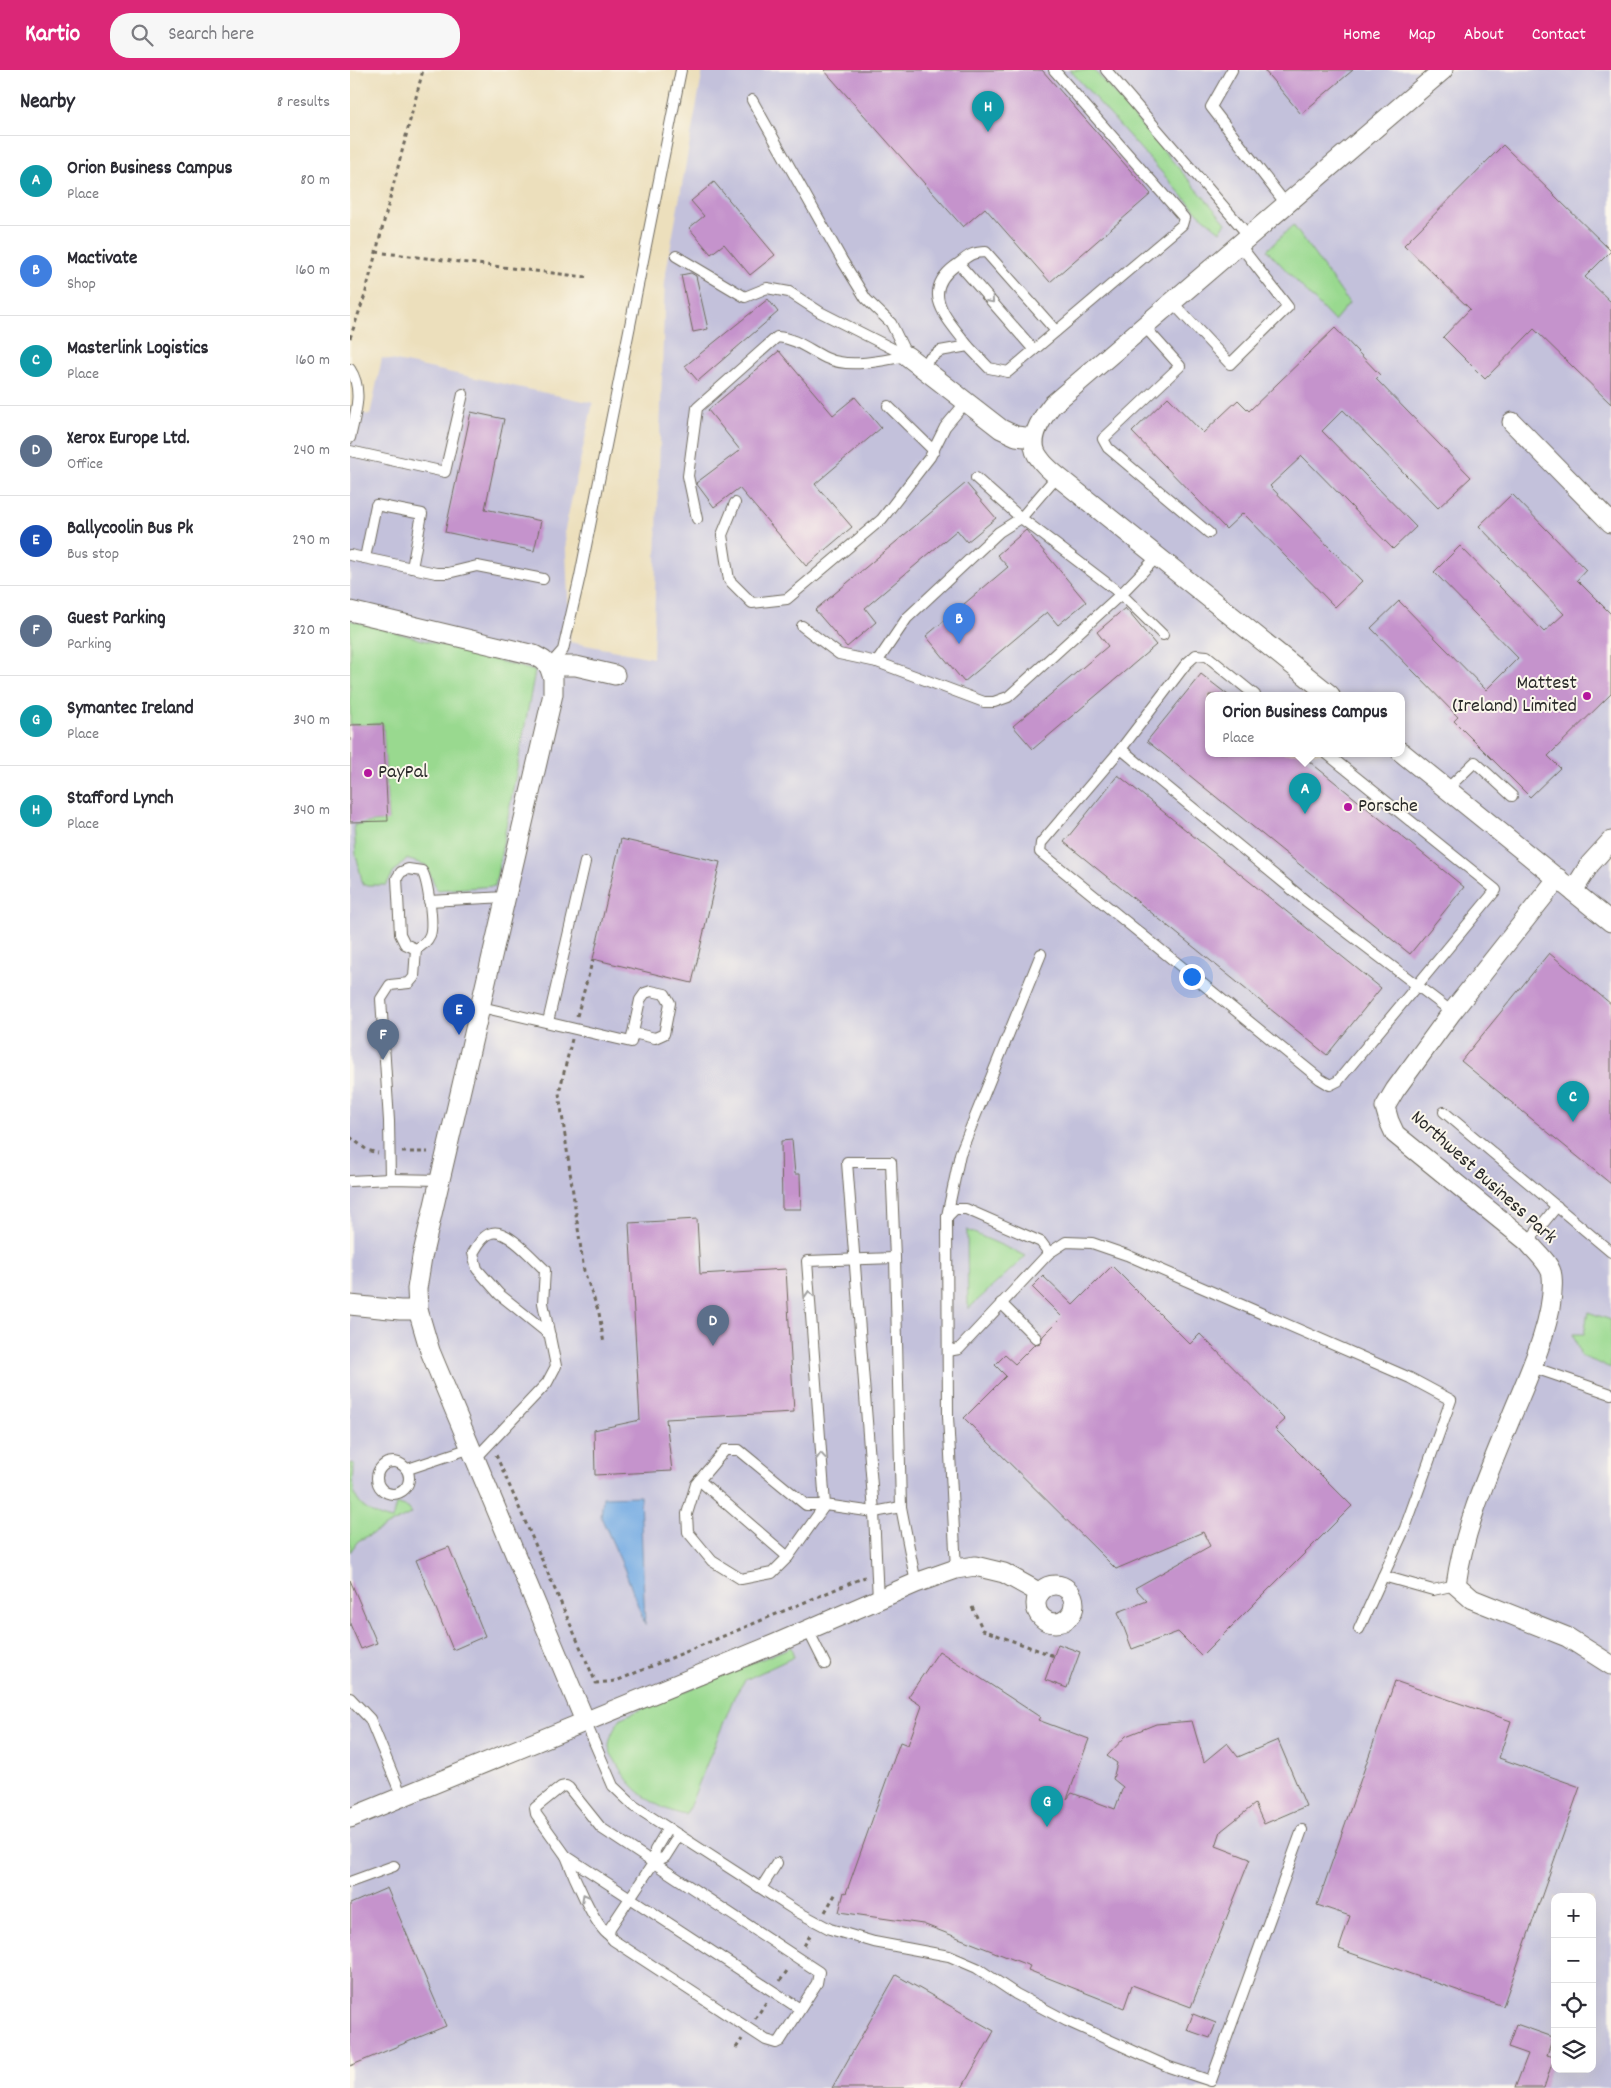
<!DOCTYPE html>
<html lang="en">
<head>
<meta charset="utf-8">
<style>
  body { margin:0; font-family:Dekko,sans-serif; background:#f7f7f7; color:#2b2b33 }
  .controls { position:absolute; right:15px; bottom:15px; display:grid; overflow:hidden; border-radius:10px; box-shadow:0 5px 20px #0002 }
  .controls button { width:45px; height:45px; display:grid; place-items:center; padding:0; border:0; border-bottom:1px solid #e1e1e2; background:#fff; color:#2b2b33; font:25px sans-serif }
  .you { position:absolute; left:841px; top:906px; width:18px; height:18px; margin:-12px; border:4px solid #fff; border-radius:50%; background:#1a73e8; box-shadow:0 0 0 8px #1a73e833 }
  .badge { display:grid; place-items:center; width:32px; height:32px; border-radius:50%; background:#db2777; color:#fff; font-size:16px; font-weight:700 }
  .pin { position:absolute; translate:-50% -41px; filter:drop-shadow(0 1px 2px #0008) }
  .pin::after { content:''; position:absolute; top:26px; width:18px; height:15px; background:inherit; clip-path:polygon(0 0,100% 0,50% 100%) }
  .popup { position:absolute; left:855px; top:622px; width:200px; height:65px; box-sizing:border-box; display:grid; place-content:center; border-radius:10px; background:#fff; filter:drop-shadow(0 1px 4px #0005); font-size:16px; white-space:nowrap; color:#7c7c81 }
  .popup b { font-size:19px; color:#2b2b33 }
  .popup::after { content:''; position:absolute; left:50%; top:100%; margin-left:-10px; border:10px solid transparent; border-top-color:#fff }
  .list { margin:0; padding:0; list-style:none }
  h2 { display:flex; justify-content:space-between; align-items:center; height:65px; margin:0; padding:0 20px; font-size:21px }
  h2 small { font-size:16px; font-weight:400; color:#7c7c81 }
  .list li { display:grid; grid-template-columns:32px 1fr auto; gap:15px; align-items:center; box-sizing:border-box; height:90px; padding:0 20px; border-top:1px solid #e1e1e2 }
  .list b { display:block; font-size:19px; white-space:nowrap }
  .list p { margin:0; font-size:16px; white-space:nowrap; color:#7c7c81 }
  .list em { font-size:16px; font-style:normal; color:#7c7c81 }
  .icon { flex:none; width:28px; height:28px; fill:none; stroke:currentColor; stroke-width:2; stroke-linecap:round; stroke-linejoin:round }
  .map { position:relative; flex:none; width:1261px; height:2018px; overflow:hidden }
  header { display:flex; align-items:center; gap:30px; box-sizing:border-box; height:70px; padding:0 25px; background:#db2777; color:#fff }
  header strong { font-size:24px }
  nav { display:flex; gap:28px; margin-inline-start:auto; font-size:18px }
  .search { width:350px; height:45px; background:#f7f7f7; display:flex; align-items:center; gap:12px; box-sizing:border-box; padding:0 18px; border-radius:20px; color:#7c7c81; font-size:19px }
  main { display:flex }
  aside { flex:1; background:#fff }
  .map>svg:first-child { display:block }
  .industrial { fill:#c3c1db; fill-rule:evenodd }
  .green { fill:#99d98f; stroke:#62825d }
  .water { fill:#74abe3; stroke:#506b87 }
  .building { fill:#c593cc }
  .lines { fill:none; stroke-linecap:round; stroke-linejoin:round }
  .lane-casing { stroke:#6f6a5e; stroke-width:12 }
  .street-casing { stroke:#6f6a5e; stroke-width:21 }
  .path { stroke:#6f6a5e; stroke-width:3; stroke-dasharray:4 4; stroke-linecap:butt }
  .lane { stroke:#fff; stroke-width:10 }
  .street { stroke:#fff; stroke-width:19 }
  .oneway { stroke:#a0a0a0 }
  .poi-dot { fill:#b5179e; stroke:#fbf7ec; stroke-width:2 }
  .labels { text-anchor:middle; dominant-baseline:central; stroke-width:4; stroke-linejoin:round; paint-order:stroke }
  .poi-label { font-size:20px; fill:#2b2b2b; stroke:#fbf7ec; text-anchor:start }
  .street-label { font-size:20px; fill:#2b2b2b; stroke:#fbf7ec }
</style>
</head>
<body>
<header>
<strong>Kartio</strong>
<div class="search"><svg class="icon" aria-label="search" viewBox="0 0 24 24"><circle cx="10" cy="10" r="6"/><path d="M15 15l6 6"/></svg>Search here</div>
<nav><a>Home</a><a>Map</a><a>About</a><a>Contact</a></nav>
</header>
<main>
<aside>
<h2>Nearby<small>8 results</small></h2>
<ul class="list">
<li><span class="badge" style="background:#0f9aa8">A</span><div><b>Orion Business Campus</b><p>Place</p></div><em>80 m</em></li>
<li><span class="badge" style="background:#3f7fe0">B</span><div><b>Mactivate</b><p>Shop</p></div><em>160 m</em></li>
<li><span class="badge" style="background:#0f9aa8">C</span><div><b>Masterlink Logistics</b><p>Place</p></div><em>160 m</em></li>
<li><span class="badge" style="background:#5c6f8a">D</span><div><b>Xerox Europe Ltd.</b><p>Office</p></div><em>240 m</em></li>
<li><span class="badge" style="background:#1a4fb4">E</span><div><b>Ballycoolin Bus Pk</b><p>Bus stop</p></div><em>290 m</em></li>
<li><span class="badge" style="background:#5c6f8a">F</span><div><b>Guest Parking</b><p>Parking</p></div><em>320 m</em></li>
<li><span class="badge" style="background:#0f9aa8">G</span><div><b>Symantec Ireland</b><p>Place</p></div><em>340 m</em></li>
<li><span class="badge" style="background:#0f9aa8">H</span><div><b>Stafford Lynch</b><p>Place</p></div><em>340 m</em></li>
</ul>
</aside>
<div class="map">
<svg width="1261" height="2018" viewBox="0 0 1261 2018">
  <rect width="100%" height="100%" fill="#fbf7ec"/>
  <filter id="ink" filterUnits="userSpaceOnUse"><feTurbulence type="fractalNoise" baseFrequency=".02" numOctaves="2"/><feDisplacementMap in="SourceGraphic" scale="10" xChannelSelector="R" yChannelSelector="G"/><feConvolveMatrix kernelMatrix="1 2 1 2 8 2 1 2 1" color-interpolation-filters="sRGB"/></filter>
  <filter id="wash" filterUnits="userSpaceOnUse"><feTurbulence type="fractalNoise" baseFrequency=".0096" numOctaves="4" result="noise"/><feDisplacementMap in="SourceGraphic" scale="20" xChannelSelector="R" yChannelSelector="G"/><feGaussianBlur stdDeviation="1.12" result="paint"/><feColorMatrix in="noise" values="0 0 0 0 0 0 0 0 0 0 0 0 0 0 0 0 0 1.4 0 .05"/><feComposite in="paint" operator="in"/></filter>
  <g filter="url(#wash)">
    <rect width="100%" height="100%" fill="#ecdfbc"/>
    <path class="industrial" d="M 353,0 L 1261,0 L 1261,2018 L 0,2018 L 0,341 L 20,345 L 32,288 L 243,333 L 215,459 L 220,572 L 303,588 L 315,208 ZM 859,625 L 1051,625 L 1051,683 L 859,683 ZM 1205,1827 L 1242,1827 L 1242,1999 L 1205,1999 Z"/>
    <g class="green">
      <path d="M 720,0 L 744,0 L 876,153 L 870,161 L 848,143 Z"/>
      <path d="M 943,155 L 999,233 L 984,251 L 917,180 Z"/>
      <path d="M 0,550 L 185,601 L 145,816 L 87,820 L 76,795 L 56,789 L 44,802 L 36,815 L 13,815 L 6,785 L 4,755 L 38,750 L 33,654 L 0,655 Z"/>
      <path d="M 617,1160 L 676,1186 L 618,1239 Z"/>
      <path d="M 1238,1242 L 1261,1250 L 1261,1298 L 1231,1286 L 1223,1264 L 1234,1264 Z"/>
      <path d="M 0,1393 L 4,1394 C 4,1402 3,1411 4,1419 C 5,1437 27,1447 42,1450 L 46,1434 L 58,1438 L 62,1443 L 8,1471 L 0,1482 Z"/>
      <path d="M 441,1577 L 444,1587 L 395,1610 L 384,1627 L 336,1745 C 305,1739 279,1719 265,1690 C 262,1686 259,1681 259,1676 C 260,1665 265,1657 271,1648 Z"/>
    </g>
    <path class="water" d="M 290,1426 L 295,1555 L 274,1498 L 251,1447 L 253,1427 Z"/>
    <g id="blocks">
      <g class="building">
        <path d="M 474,0 L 692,0 L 801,124 L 700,212 L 635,138 L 613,157 Z"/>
        <path d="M 914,0 L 1003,0 L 951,44 Z"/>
        <path d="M 1153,75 L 1261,181 L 1235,207 L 1261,232 L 1261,334 L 1184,259 L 1135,309 L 1093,267 L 1120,239 L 1054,175 Z"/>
        <path d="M 364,112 L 425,185 L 400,205 L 374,174 L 361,184 L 339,158 L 354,146 L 341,131 Z"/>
        <path d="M 341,203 L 346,206 L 358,259 L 343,262 L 331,205 Z"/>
        <path d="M 418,229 L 428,242 L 348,311 L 335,296 Z"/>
        <path d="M 985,258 L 1030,305 L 1026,309 L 1121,407 L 1088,438 L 993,340 L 972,361 L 1066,457 L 1043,479 L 952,386 L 920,416 L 1012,511 L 985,537 L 893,443 L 876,459 L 782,362 L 818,327 L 853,363 L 888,330 L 899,341 Z"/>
        <path d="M 429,281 L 483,345 L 505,327 L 531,358 L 465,414 L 502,457 L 456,496 L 389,418 L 364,437 L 346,413 L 390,380 L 358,340 Z"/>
        <path d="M 121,342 L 154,349 L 135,439 L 191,451 L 184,481 L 95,462 Z"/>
        <path d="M 616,413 L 646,448 L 617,472 L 607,460 L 515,538 L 526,552 L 497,577 L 465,540 Z"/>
        <path d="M 1162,424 L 1236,500 L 1227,510 L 1261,544 L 1261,624 L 1198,686 L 1210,698 L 1180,727 L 1104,651 L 1108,647 L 1021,558 L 1049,531 L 1136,620 L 1168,588 L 1084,502 L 1110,476 L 1194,562 L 1214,544 L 1129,456 Z"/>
        <path d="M 676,460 L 736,532 L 708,555 L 697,542 L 614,612 L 576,566 L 658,497 L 647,485 Z"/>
        <path d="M 775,538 L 806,575 L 683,679 L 663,656 L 758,576 L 747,562 Z"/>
        <path d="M 851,604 L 878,625 L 859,625 L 859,683 L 949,683 L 1114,817 L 1060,884 L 797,671 Z"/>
        <path d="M 33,654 L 38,751 L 0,752 L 0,655 Z"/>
        <path d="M 768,705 L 1031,918 L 977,985 L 714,772 Z"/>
        <path d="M 271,769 L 370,792 L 342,913 L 243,889 Z"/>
        <path d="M 1199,883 L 1261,934 L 1261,1114 L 1111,991 Z"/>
        <path d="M 442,1070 L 445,1104 L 450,1104 L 451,1139 L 432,1139 L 431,1071 Z"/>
        <path d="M 347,1149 L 350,1204 L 436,1199 L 444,1342 L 316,1349 L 322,1401 L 245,1405 L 244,1360 L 290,1350 L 279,1153 Z"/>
        <path d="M 762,1196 L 840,1274 L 850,1264 L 935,1350 L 925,1359 L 1002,1436 L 852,1586 L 828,1562 L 782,1579 L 768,1542 L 797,1531 L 785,1518 L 860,1476 L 853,1462 L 766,1499 L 614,1348 L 656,1306 L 645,1295 L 655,1285 L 665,1294 L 684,1275 L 690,1273 L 693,1266 L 712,1247 L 682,1217 L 693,1206 L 723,1235 Z"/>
        <path d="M 99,1477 L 135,1566 L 103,1580 L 66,1490 Z"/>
        <path d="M 0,1510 L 27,1573 L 11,1579 L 0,1554 Z"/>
        <path d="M 708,1574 L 730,1582 L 717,1618 L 695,1610 Z"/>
        <path d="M 589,1581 L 690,1647 L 688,1650 L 739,1669 L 717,1729 L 722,1723 L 765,1739 L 773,1717 L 763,1709 L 767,1693 L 757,1686 L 776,1666 L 806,1654 L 842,1651 L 854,1692 L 877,1673 L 888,1687 L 928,1670 L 956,1736 L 914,1754 L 905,1734 L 871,1761 L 866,1776 L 900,1789 L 841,1937 L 782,1915 L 774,1938 L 678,1900 L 680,1896 L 573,1854 L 489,1842 L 494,1822 L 496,1823 L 550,1672 L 558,1675 L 572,1636 L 558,1627 Z"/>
        <path d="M 1045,1611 L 1161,1651 L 1149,1688 L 1230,1717 L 1153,1936 L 989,1879 L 1000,1846 L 967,1835 Z"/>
        <path d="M 37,1818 L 96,1956 L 0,1996 L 0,1834 Z"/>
        <path d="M 546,1905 L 644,1961 L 612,2018 L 482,2018 Z"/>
        <path d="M 843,1944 L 866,1953 L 860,1968 L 837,1960 Z"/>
        <path d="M 1166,1954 L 1203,1967 L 1197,1985 L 1204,1987 L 1194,2018 L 1165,2018 L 1178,1984 L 1158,1977 Z"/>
      </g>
    </g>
  </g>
  <g filter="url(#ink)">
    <use href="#blocks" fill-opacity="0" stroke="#6f6a5e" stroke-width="1"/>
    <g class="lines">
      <defs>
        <g id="lane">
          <path d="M 756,0 L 899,166"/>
          <path d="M 882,0 L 861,37 L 936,134"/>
          <path d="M 402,30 L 492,190 L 516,229 L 541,253 L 557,286"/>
          <path d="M 326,186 L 395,227 L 417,218 L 439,222 L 470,242 L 557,286"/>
          <path d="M 609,194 L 684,280"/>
          <path d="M 822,232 L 880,294 L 938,237 L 889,174"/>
          <path d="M 794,256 L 830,296 L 753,369 L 758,378 L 859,463"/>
          <path d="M 618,276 C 598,249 569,223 605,196 C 618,187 620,182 636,182 L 706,261"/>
          <path d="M 569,296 L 590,281 L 618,276 L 639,298 L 658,302 L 832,155 L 834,148 L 704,0"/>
          <path d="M 0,299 C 14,320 5,345 0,368"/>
          <path d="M 538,336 L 584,381"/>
          <path d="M 0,381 L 95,402 L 113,324"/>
          <path d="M 626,408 L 671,448 L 771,524 L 813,565"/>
          <path d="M 385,433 L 372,465 L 379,510 L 402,533 L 437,529 L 532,449 L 580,387 L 595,357 L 616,332"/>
          <path d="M 347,449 L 338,406 L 347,338 L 427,267 C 446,268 459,280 476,288 C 500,299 532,290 557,286"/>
          <path d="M 0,485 L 86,503 L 98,503 L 127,496 L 193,509"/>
          <path d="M 15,488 L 26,435 L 72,444 L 62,498"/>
          <path d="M 452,556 L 489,584 L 527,592 L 634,632 L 644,632 L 658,627 L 771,524 L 808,486"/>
          <path d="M 527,592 L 557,548 L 649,462 L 671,448 L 707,406"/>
          <path d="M 199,596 L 213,580 L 230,506 L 331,0"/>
          <path d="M 905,625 L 857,586 L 846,585 L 836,594 L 771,679 L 691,773 L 690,782 L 970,1009 L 980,1015 L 988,1011 L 1146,820 L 976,683"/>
          <path d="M 771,679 L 956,831 L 1102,942"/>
          <path d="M 1097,719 L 1125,692 L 1162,726"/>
          <path d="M 58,799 L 72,801 C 78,811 84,854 80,865 C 77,872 73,875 66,879 L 55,874 L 50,864 L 47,808 L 51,802 Z"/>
          <path d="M 79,831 L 156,827"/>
          <path d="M 131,937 L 281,972 L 290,930 L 295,923 L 301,921 L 315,924 L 320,933 L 314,964 L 305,968 L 283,963"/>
          <path d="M 198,952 L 235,792"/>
          <path d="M 1094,1042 L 1261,1182"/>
          <path d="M 40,1109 L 39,1051 L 31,929 L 40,915 L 59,913 L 64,907 L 66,879"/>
          <path d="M 0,1111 L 40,1109 L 90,1110"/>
          <path d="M 597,1146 L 610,1084 L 691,884"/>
          <path d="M 1178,1172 L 1207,1136"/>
          <path d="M 545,1188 L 457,1191 L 475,1435 L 456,1435 L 389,1380 L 375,1380 L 346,1414 L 337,1444 L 338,1462 L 362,1491 L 391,1509 L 422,1503 L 438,1487 L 475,1435 L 524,1442 L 551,1437"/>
          <path d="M 651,1233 L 686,1268"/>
          <path d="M 598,1281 L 609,1279 L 699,1183 L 716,1172 L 742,1173 L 777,1185 L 1060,1308 L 1101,1330 L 1055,1458 L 1009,1559"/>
          <path d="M 1182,1297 L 1261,1324"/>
          <path d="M 125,1389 L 197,1313 L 206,1296 L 193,1233 L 195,1200 C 184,1190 157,1158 142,1163 C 133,1165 128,1175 123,1183 L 127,1199 L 149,1224 L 200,1265"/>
          <circle cx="43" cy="1408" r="16"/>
          <path d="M 58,1399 L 121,1378"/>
          <path d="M 349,1410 L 438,1487"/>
          <path d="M 606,1499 L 598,1346 L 597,1147 L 605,1139 L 616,1139 L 691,1172 L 699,1183"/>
          <path d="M 1033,1506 L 1083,1520 L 1106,1515"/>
          <path d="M 528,1530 L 524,1442 L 497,1092 L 541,1092 L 545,1188 L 551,1437 L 566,1513"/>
          <path d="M 458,1560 L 475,1594"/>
          <path d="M 0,1628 L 20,1649 L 52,1727"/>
          <path d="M 235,1651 L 263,1716 L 284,1736 L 446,1841 L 480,1859 L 524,1872 L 599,1886 L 627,1898 L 666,1924 L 717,1951 L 819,1997 L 861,2011 L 952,1760"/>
          <path d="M 318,1758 L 305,1780 L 304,1792 L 260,1858 L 259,1865 L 263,1870 L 416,1970 L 426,1973 L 430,1971 L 467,1913 L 469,1902 L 251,1758 L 219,1718 L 216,1716 L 211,1717 L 185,1738 L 186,1744 L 216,1786 L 450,1939"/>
          <path d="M 216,1786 C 222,1802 245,1857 259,1865"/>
          <path d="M 304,1792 L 315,1787 L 329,1765"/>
          <path d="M 0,1812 L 44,1796"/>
          <path d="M 411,1818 L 427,1793"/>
        </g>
        <g id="street">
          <path d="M 557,286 L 651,359 L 666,366 L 684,368"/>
          <path d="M 1162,352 L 1261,453"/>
          <path d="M 0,541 L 184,585 L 193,590 L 199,596 L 226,596 L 265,605"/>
          <path d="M 199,596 L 203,608 L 203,624 L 72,1187 L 67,1219 L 68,1240 L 80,1281 L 235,1651"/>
          <path d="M 980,625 L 707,406 C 701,401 694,395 690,389 C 675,372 691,349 702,335 L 1093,0"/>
          <path d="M 1051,682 L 1261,852"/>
          <path d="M 1208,808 L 1102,942 L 1045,1020 L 1035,1037 L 1039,1051 L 1045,1064 L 1178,1172 C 1185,1181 1201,1194 1202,1206 C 1206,1247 1178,1306 1162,1345 C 1140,1399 1114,1456 1106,1515 L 1122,1529 L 1217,1567 L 1261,1595"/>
          <path d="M 1223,821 L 1240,794 L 1261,771"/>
          <path d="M 0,1235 L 50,1240 L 68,1240"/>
          <circle cx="705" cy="1534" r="19"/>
          <path d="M 0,1748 L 425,1574 L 566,1513 L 606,1499 L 625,1496 L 654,1503 L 690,1523"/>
        </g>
      </defs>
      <use href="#lane" class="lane-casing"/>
      <use href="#street" class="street-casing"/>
      <g class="path">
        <path d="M 26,182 L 236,207"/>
        <path d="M 0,268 L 15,225 L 73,0"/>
        <path d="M 227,946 L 243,889"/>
        <path d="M 222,969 L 209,1023 L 234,1201 L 249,1243 L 254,1274"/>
        <path d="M 0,1067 L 17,1080 L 28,1083"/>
        <path d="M 52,1082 L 78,1082"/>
        <path d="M 146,1385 L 246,1613 L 266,1611 L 515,1507"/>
        <path d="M 622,1537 L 633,1560 L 704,1586"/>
        <path d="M 475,1842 L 486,1823"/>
        <path d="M 454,1876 L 462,1862"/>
        <path d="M 430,1911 L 439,1898"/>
        <path d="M 405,1949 L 417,1931"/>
        <path d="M 386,1978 L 392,1969"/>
      </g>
      <use href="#lane" class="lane"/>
      <use href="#street" class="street"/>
    </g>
    <defs><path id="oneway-chevron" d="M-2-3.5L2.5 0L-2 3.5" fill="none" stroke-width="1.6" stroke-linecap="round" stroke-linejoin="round" transform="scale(1.25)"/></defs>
    <g class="oneway">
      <use href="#oneway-chevron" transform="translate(641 230) rotate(49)"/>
      <use href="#oneway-chevron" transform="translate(459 1224) rotate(-94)"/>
      <use href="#oneway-chevron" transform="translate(471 1386) rotate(-94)"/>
      <use href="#oneway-chevron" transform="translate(235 1827) rotate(-118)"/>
    </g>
  </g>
  <g class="poi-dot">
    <circle cx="1237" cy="626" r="5"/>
    <circle cx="18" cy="703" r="5"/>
    <circle cx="998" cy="737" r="5"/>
  </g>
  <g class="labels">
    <g class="poi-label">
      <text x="1227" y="614" text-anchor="end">Mattest<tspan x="1227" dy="23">(Ireland) Limited</tspan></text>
      <text x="28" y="703">PayPal</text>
      <text x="1008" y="737">Porsche</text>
    </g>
    <g class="street-label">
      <text transform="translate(1133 1108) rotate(42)">Northwest Business Park</text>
    </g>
  </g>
</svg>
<div class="controls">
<button>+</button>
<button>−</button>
<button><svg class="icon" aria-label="locate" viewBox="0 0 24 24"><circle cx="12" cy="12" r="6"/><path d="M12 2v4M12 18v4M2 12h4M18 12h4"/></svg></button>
<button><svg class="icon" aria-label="layers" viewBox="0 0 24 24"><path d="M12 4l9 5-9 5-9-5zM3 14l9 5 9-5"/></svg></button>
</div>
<div class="you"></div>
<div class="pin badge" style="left:955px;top:744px;background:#0f9aa8">A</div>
<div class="popup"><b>Orion Business Campus</b>Place</div>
<div class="pin badge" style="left:609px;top:574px;background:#3f7fe0">B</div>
<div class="pin badge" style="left:1223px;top:1052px;background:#0f9aa8">C</div>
<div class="pin badge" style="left:363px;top:1276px;background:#5c6f8a">D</div>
<div class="pin badge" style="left:109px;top:965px;background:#1a4fb4">E</div>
<div class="pin badge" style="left:33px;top:990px;background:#5c6f8a">F</div>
<div class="pin badge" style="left:697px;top:1757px;background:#0f9aa8">G</div>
<div class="pin badge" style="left:638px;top:62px;background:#0f9aa8">H</div>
</div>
</main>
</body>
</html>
